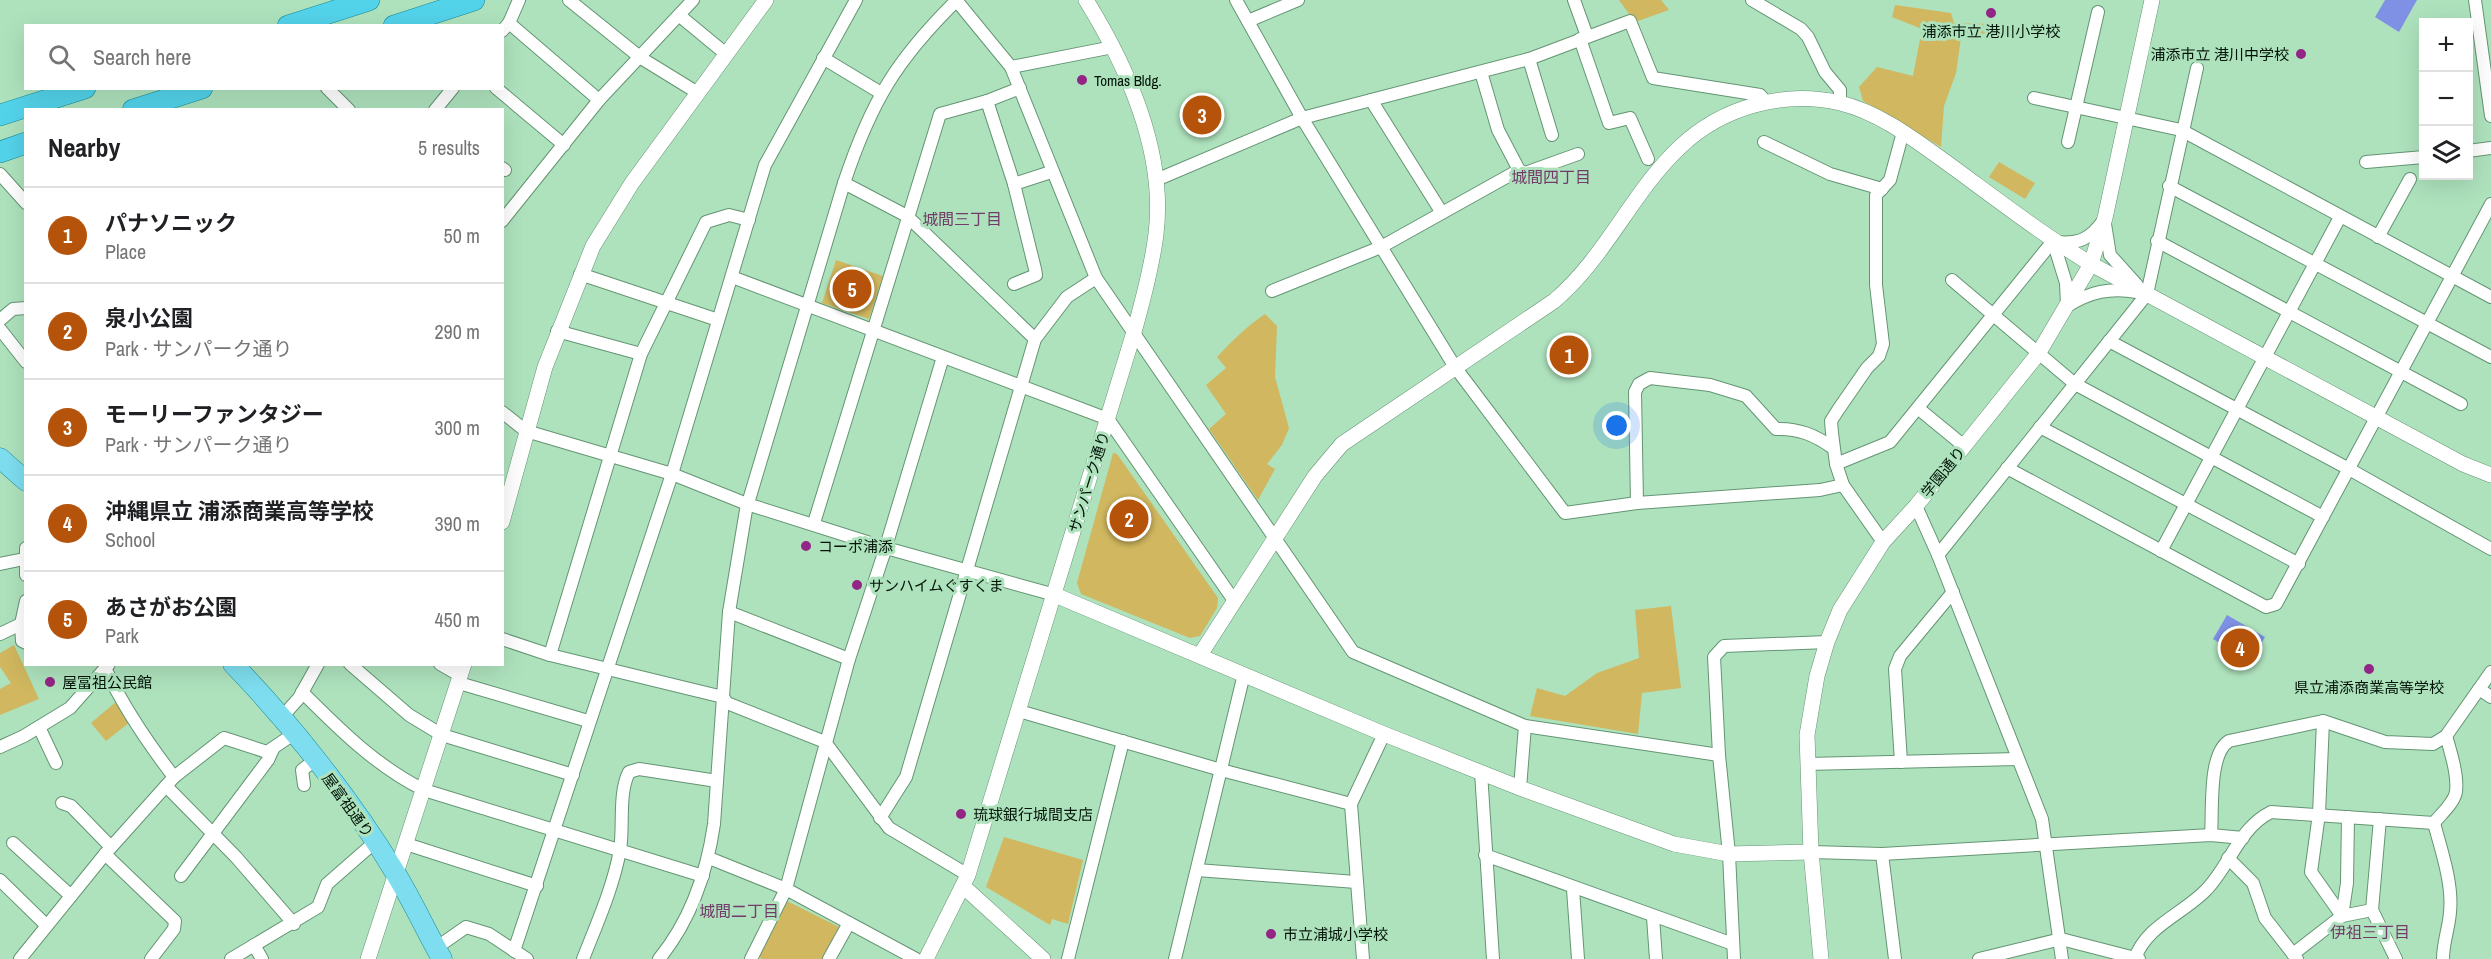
<!DOCTYPE html>
<html lang="en">
<head>
<meta charset="utf-8">
<style>
  body { margin:0; font-family:"Archivo Narrow","Noto Sans JP",sans-serif; background:#f6f6f6; color:#202124 }
  .controls { position:absolute; right:18px; top:18px; display:grid; overflow:hidden; border-radius:0px; box-shadow:0 6px 24px #0002 }
  .controls button { width:54px; height:54px; display:grid; place-items:center; padding:0; border:0; border-bottom:2px solid #e0e0e0; background:#fff; color:#202124; font:30px sans-serif }
  .you { position:absolute; left:1617px; top:426px; width:21px; height:21px; margin:-15px; border:4px solid #fff; border-radius:50%; background:#1a73e8; box-shadow:0 0 0 9px #1a73e833 }
  .badge { display:grid; place-items:center; width:39px; height:39px; border-radius:50%; background:#b45309; color:#fff; font-size:20px; font-weight:700 }
  .pin { position:absolute; translate:-50% -50%; border:3px solid #fff; box-shadow:0 2px 6px #0006 }
  .list { margin:0; padding:0; list-style:none }
  h2 { display:flex; justify-content:space-between; align-items:center; height:78px; margin:0; padding:0 24px; font-size:26px }
  h2 small { font-size:20px; font-weight:400; color:#757577 }
  .list li { display:grid; grid-template-columns:39px 1fr auto; gap:18px; align-items:center; box-sizing:border-box; height:96px; padding:0 24px; border-top:2px solid #e0e0e0 }
  .list b { display:block; font-size:22px; white-space:nowrap }
  .list p { margin:0; font-size:20px; white-space:nowrap; color:#757577 }
  .list em { font-size:20px; font-style:normal; color:#757577 }
  .icon { flex:none; width:33px; height:33px; fill:none; stroke:currentColor; stroke-width:2; stroke-linecap:round; stroke-linejoin:round }
  .map { position:relative; flex:none; width:2491px; height:959px; overflow:hidden }
  .search { position:absolute; background:#fff; box-shadow:0 6px 24px #0002; left:24px; top:24px; width:480px; height:66px; display:flex; align-items:center; gap:15px; box-sizing:border-box; padding:0 21px; border-radius:0px; color:#757577; font-size:22px }
  .panel { position:absolute; background:#fff; box-shadow:0 6px 24px #0002; left:24px; top:108px; width:480px; height:558px; border-radius:0px }
  .map>svg:first-child { display:block }
  .green { fill:#d1b75f }
  .water { fill:#7f91e5 }
  .lines { fill:none; stroke-linecap:round; stroke-linejoin:round }
  .minor-casing { stroke:#649573; stroke-width:14 }
  .tertiary-casing { stroke:#649573; stroke-width:16 }
  .primary-casing { stroke:#1b8997; stroke-width:21 }
  .trunk-casing { stroke:#1b8997; stroke-width:22 }
  .minor { stroke:#fff; stroke-width:12 }
  .tertiary { stroke:#fff; stroke-width:15 }
  .primary { stroke:#7edeef; stroke-width:20 }
  .trunk { stroke:#53d3ea; stroke-width:21 }
  .poi-dot { fill:#932586; stroke:#aee2bd; stroke-width:2 }
  .labels { text-anchor:middle; dominant-baseline:central; stroke-width:6; stroke-linejoin:round; paint-order:stroke }
  .poi-label { font-size:15px; fill:#021307; stroke:#aee2bd; text-anchor:start }
  .street-label { font-size:15px; fill:#021307; stroke:#aee2bd }
  .neighbourhood-label { font-size:16px; fill:#723b69; stroke:#aee2bd }
</style>
</head>
<body>
<div class="map">
<svg width="2491" height="959" viewBox="0 0 2491 959">
  <rect width="100%" height="100%" fill="#aee2bd"/>
  <g class="green">
    <path d="M 1619,0 L 1661,0 L 1669,10 L 1635,22 Z"/>
    <path d="M 1895,5 L 1951,13 L 1954,23 L 1991,24 L 1998,31 L 1961,38 L 1956,73 L 1944,106 L 1941,147 L 1863,101 L 1859,87 L 1877,67 L 1913,76 L 1922,29 L 1892,17 Z"/>
    <path d="M 1999,162 L 2035,183 L 2025,199 L 1989,177 Z"/>
    <path d="M 836,260 L 883,276 L 869,319 L 822,303 Z"/>
    <path d="M 1265,314 L 1277,326 L 1275,377 L 1289,428 L 1282,445 L 1267,464 L 1275,469 L 1258,500 L 1209,429 L 1226,414 L 1206,385 L 1226,368 L 1217,357 C 1231,342 1246,327 1265,314 Z"/>
    <path d="M 1113,453 L 1117,454 L 1218,598 L 1217,608 L 1200,636 L 1190,638 L 1081,594 L 1077,583 Z"/>
    <path d="M 1671,606 L 1681,688 L 1642,693 L 1638,734 L 1530,716 L 1537,688 L 1565,696 L 1597,673 L 1639,658 L 1635,610 Z"/>
    <path d="M 14,645 L 39,699 L 0,715 L 0,689 L 11,683 L 0,667 L 0,653 Z"/>
    <path d="M 117,701 L 130,722 L 106,741 L 91,723 Z"/>
    <path d="M 1004,837 L 1083,860 L 1068,924 L 1052,919 L 1050,925 L 986,887 Z"/>
    <path d="M 787,901 L 839,927 L 822,959 L 762,959 L 757,956 Z"/>
  </g>
  <g class="water">
    <path d="M 2385,0 L 2417,0 L 2399,32 L 2375,17 Z"/>
    <path d="M 2227,615 L 2265,637 L 2251,661 L 2213,639 Z"/>
  </g>
  <g class="lines">
    <defs>
      <g id="minor">
        <path d="M 569,0 L 641,58 L 698,93"/>
        <path d="M 956,0 L 1011,67 L 1096,278 L 1353,652 L 1525,726 L 1719,755"/>
        <path d="M 1236,0 L 1302,118 L 1455,367 L 1565,513 L 1637,503 L 1820,490 L 1843,485"/>
        <path d="M 1574,0 L 1587,36"/>
        <path d="M 1752,0 L 1801,29 L 1808,37 L 1825,72 L 1840,90 L 1840,103"/>
        <path d="M 2475,0 L 2491,116"/>
        <path d="M 680,16 L 726,54"/>
        <path d="M 1248,21 L 1298,0"/>
        <path d="M 509,23 L 599,100"/>
        <path d="M 502,31 L 509,23 L 519,0"/>
        <path d="M 1580,39 L 1609,123 L 1630,118 L 1648,159"/>
        <path d="M 823,58 L 881,93"/>
        <path d="M 1529,59 L 1552,135"/>
        <path d="M 1011,67 L 1113,47"/>
        <path d="M 1481,72 L 1498,130 L 1519,170"/>
        <path d="M 327,88 L 349,110"/>
        <path d="M 496,88 L 564,145"/>
        <path d="M 2034,98 L 2181,130 L 2491,297"/>
        <path d="M 1371,100 L 1442,213"/>
        <path d="M 987,101 L 1014,184 L 1035,269 L 1036,275 L 1014,284"/>
        <path d="M 435,110 L 453,88"/>
        <path d="M 1764,142 L 1830,174 L 1882,189"/>
        <path d="M 2068,142 L 2098,12"/>
        <path d="M 2468,151 L 2491,148"/>
        <path d="M 2366,162 L 2424,157"/>
        <path d="M 502,168 L 505,170"/>
        <path d="M 0,174 L 26,203"/>
        <path d="M 1156,180 L 1302,118 L 1529,59 L 1630,21 L 1653,78 L 1760,95 L 1766,102"/>
        <path d="M 844,183 L 907,216 L 1035,339"/>
        <path d="M 1014,184 L 1051,172"/>
        <path d="M 2169,186 L 2491,357"/>
        <path d="M 502,221 L 599,100 L 693,0"/>
        <path d="M 2105,224 L 2110,255 L 2137,285"/>
        <path d="M 2378,237 L 2410,179"/>
        <path d="M 2053,241 L 2066,283 L 2067,306"/>
        <path d="M 2157,241 L 2461,404"/>
        <path d="M 2057,242 C 2079,244 2090,239 2103,221"/>
        <path d="M 580,274 L 718,320"/>
        <path d="M 732,277 L 1108,419 L 1235,602"/>
        <path d="M 1952,280 L 2075,384 L 2323,517"/>
        <path d="M 1272,291 L 1381,247 L 1519,170 L 1525,173 L 1578,154"/>
        <path d="M 2067,306 C 2090,292 2110,287 2137,292"/>
        <path d="M 0,320 L 13,309 L 26,308"/>
        <path d="M 0,329 L 26,362"/>
        <path d="M 557,331 L 641,354"/>
        <path d="M 2109,341 L 2349,469 L 2491,549"/>
        <path d="M 1919,409 L 1964,446"/>
        <path d="M 502,412 L 526,431 L 672,474 L 747,504 L 886,548 L 1055,595"/>
        <path d="M 2040,427 L 2299,564"/>
        <path d="M 1836,464 L 1890,442 L 2053,241"/>
        <path d="M 2007,468 L 2266,607 L 2276,604 L 2491,204"/>
        <path d="M 1637,503 L 1635,392 L 1639,384 L 1650,378 L 1710,385 L 1746,396 L 1776,429 C 1798,428 1815,435 1833,448"/>
        <path d="M 1916,506 L 1938,555 L 2042,819 L 2062,959"/>
        <path d="M 814,523 L 940,114 L 987,101 L 1020,88"/>
        <path d="M 1883,542 L 1843,485 L 1836,464 L 1832,433 L 1831,421 L 1838,410 L 1867,368 L 1879,356 L 1883,344 L 1876,285 L 1876,195 L 1890,180 L 1903,132"/>
        <path d="M 26,548 L 26,575"/>
        <path d="M 2161,551 L 2340,217"/>
        <path d="M 1938,555 L 2147,294 L 2197,68"/>
        <path d="M 0,564 L 24,559"/>
        <path d="M 729,612 L 849,659"/>
        <path d="M 21,624 L 22,641 L 26,643"/>
        <path d="M 0,634 L 21,624 L 26,601"/>
        <path d="M 502,639 L 550,655 L 723,697 L 727,703 L 825,742 L 889,828 L 968,875"/>
        <path d="M 550,655 L 641,354 L 706,222 L 729,215 L 749,220"/>
        <path d="M 350,664 L 409,715 L 442,735 L 573,775"/>
        <path d="M 440,664 L 461,676"/>
        <path d="M 105,668 C 124,708 147,742 174,777"/>
        <path d="M 459,683 L 588,721"/>
        <path d="M 2479,689 L 2491,697"/>
        <path d="M 302,692 C 340,730 376,766 424,790 L 703,876"/>
        <path d="M 1019,711 L 1221,770 L 1351,804"/>
        <path d="M 282,717 L 299,698 L 318,664"/>
        <path d="M 39,727 L 56,763"/>
        <path d="M 0,747 L 24,736 L 70,708 L 109,664"/>
        <path d="M 1901,762 L 1895,669 L 1900,656 L 1953,592"/>
        <path d="M 1807,764 L 2018,759"/>
        <path d="M 1481,772 L 1493,959"/>
        <path d="M 304,785 L 302,770 L 315,760"/>
        <path d="M 166,786 L 236,857 L 294,924"/>
        <path d="M 1520,788 L 1525,726"/>
        <path d="M 62,803 L 71,806 L 111,847"/>
        <path d="M 2348,817 L 2347,883 L 2342,916 L 2372,910 L 2380,819"/>
        <path d="M 880,818 L 906,777 L 1035,339 L 1067,297 L 1096,278"/>
        <path d="M 2434,823 C 2441,850 2453,883 2450,912 C 2449,928 2443,942 2443,959"/>
        <path d="M 2434,823 C 2441,814 2454,803 2456,792 C 2458,775 2451,753 2446,736"/>
        <path d="M 2211,835 C 2213,810 2208,754 2229,741 L 2323,721 L 2385,742 L 2433,744 L 2446,736 L 2491,672"/>
        <path d="M 13,843 L 71,896"/>
        <path d="M 406,844 L 537,886"/>
        <path d="M 1811,852 L 1882,854 L 2211,835 L 2243,838"/>
        <path d="M 105,854 L 175,921 L 174,929 L 151,959"/>
        <path d="M 1882,854 L 1895,959"/>
        <path d="M 1485,855 L 1733,944"/>
        <path d="M 709,858 L 786,889 L 916,959"/>
        <path d="M 2228,858 L 2253,883 L 2265,918 L 2293,954"/>
        <path d="M 1197,870 L 1356,882"/>
        <path d="M 181,876 L 268,760 L 273,749"/>
        <path d="M 0,880 L 46,925"/>
        <path d="M 1573,889 L 1578,959"/>
        <path d="M 2372,910 L 2396,959"/>
        <path d="M 1653,917 L 1656,959"/>
        <path d="M 254,945 L 262,959"/>
        <path d="M 436,948 L 466,927 L 489,934 L 527,959"/>
        <path d="M 514,951 L 672,474 L 765,165 L 856,0"/>
        <path d="M 20,959 L 105,854 L 174,777 L 224,738 L 267,752 L 295,733"/>
        <path d="M 231,959 L 318,907 L 327,884 L 375,842"/>
        <path d="M 583,959 C 597,923 613,888 620,850 C 624,826 618,794 629,772 L 639,769 L 717,781"/>
        <path d="M 659,959 C 690,921 707,872 714,824 L 729,612 L 746,510 L 844,183 C 871,102 896,60 957,0"/>
        <path d="M 751,959 L 786,889 L 849,659 L 884,553 L 943,357"/>
        <path d="M 829,959 L 849,923"/>
        <path d="M 1068,959 L 1123,741"/>
        <path d="M 1175,959 L 1244,674"/>
        <path d="M 1363,959 L 1351,804 L 1384,734"/>
        <path d="M 1734,959 L 1729,854 L 1719,755 L 1714,657 L 1724,646 L 1827,642"/>
        <path d="M 1979,959 L 2061,939 L 2139,959"/>
        <path d="M 2135,959 C 2145,926 2185,913 2207,889 C 2230,865 2239,828 2271,812 L 2434,823"/>
        <path d="M 2297,959 L 2293,954 L 2342,916 L 2311,872 L 2319,814 L 2323,721"/>
      </g>
      <g id="tertiary">
        <path d="M 502,522 L 545,367 L 593,246 L 632,183 L 766,0"/>
        <path d="M 1055,595 L 1384,734 L 1520,788 L 1674,844 L 1729,854 L 1811,852"/>
        <path d="M 1200,655 L 1315,476 L 1342,444 L 1554,301 C 1606,257 1632,192 1680,147 C 1722,107 1783,90 1840,103 C 1882,113 1919,143 1954,168 C 1999,201 2043,235 2091,264 L 2463,464 L 2491,475"/>
        <path d="M 964,887 L 1043,959"/>
        <path d="M 368,959 L 464,664"/>
        <path d="M 926,959 L 968,875 L 1134,332 C 1143,300 1152,267 1156,234 C 1166,152 1128,68 1086,0"/>
        <path d="M 1821,959 L 1811,852 L 1807,735 L 1817,676 L 1827,642 L 1840,610 L 1883,542 L 1916,506 L 2038,354 L 2091,264 L 2105,218 L 2152,0"/>
      </g>
      <g id="primary">
        <path d="M 0,458 L 26,481"/>
        <path d="M 233,664 C 292,725 353,802 396,874 C 413,902 426,931 442,959"/>
      </g>
      <g id="trunk">
        <path d="M 288,26 L 369,0"/>
        <path d="M 394,26 L 474,0"/>
        <path d="M 133,110 L 202,88"/>
        <path d="M 0,115 L 85,88"/>
        <path d="M 0,152 L 26,143"/>
      </g>
    </defs>
    <use href="#minor" class="minor-casing"/>
    <use href="#tertiary" class="tertiary-casing"/>
    <use href="#primary" class="primary-casing"/>
    <use href="#trunk" class="trunk-casing"/>
    <use href="#minor" class="minor"/>
    <use href="#tertiary" class="tertiary"/>
    <use href="#primary" class="primary"/>
    <use href="#trunk" class="trunk"/>
  </g>
  <g class="poi-dot">
    <circle cx="1991" cy="13" r="6"/>
    <circle cx="2301" cy="54" r="6"/>
    <circle cx="1082" cy="80" r="6"/>
    <circle cx="806" cy="546" r="6"/>
    <circle cx="857" cy="585" r="6"/>
    <circle cx="2369" cy="669" r="6"/>
    <circle cx="50" cy="682" r="6"/>
    <circle cx="961" cy="814" r="6"/>
    <circle cx="1271" cy="934" r="6"/>
  </g>
  <g class="labels">
    <g class="poi-label">
      <text x="1991" y="31" text-anchor="middle">浦添市立 港川小学校</text>
      <text x="2289" y="54" text-anchor="end">浦添市立 港川中学校</text>
      <text x="1094" y="80">Tomas Bldg.</text>
      <text x="818" y="546">コーポ浦添</text>
      <text x="869" y="585">サンハイムぐすくま</text>
      <text x="62" y="682">屋冨祖公民館</text>
      <text x="2369" y="687" text-anchor="middle">県立浦添商業高等学校</text>
      <text x="973" y="814">琉球銀行城間支店</text>
      <text x="1283" y="934">市立浦城小学校</text>
    </g>
    <g class="street-label">
      <text transform="translate(1943 472) rotate(-51)">学園通り</text>
      <text transform="translate(1089 482) rotate(-73)">サンパーク通り</text>
      <text transform="translate(348 805) rotate(54)">屋富祖通り</text>
    </g>
    <g class="neighbourhood-label">
      <text x="1551" y="177">城間四丁目</text>
      <text x="962" y="219">城間三丁目</text>
      <text x="739" y="911">城間二丁目</text>
      <text x="2370" y="932">伊祖三丁目</text>
    </g>
  </g>
</svg>
<div class="controls">
<button>+</button>
<button>−</button>
<button><svg class="icon" aria-label="layers" viewBox="0 0 24 24"><path d="M12 4l9 5-9 5-9-5zM3 14l9 5 9-5"/></svg></button>
</div>
<div class="you"></div>
<div class="pin badge" style="left:1569px;top:355px">1</div>
<div class="pin badge" style="left:1129px;top:519px">2</div>
<div class="pin badge" style="left:1202px;top:115px">3</div>
<div class="pin badge" style="left:2240px;top:648px">4</div>
<div class="pin badge" style="left:852px;top:289px">5</div>
<div class="search"><svg class="icon" aria-label="search" viewBox="0 0 24 24"><circle cx="10" cy="10" r="6"/><path d="M15 15l6 6"/></svg>Search here</div>
<section class="panel">
<h2>Nearby<small>5 results</small></h2>
<ul class="list">
<li><span class="badge">1</span><div><b>パナソニック</b><p>Place</p></div><em>50 m</em></li>
<li><span class="badge">2</span><div><b>泉小公園</b><p>Park · サンパーク通り</p></div><em>290 m</em></li>
<li><span class="badge">3</span><div><b>モーリーファンタジー</b><p>Park · サンパーク通り</p></div><em>300 m</em></li>
<li><span class="badge">4</span><div><b>沖縄県立 浦添商業高等学校</b><p>School</p></div><em>390 m</em></li>
<li><span class="badge">5</span><div><b>あさがお公園</b><p>Park</p></div><em>450 m</em></li>
</ul>
</section>
</div>
</body>
</html>
